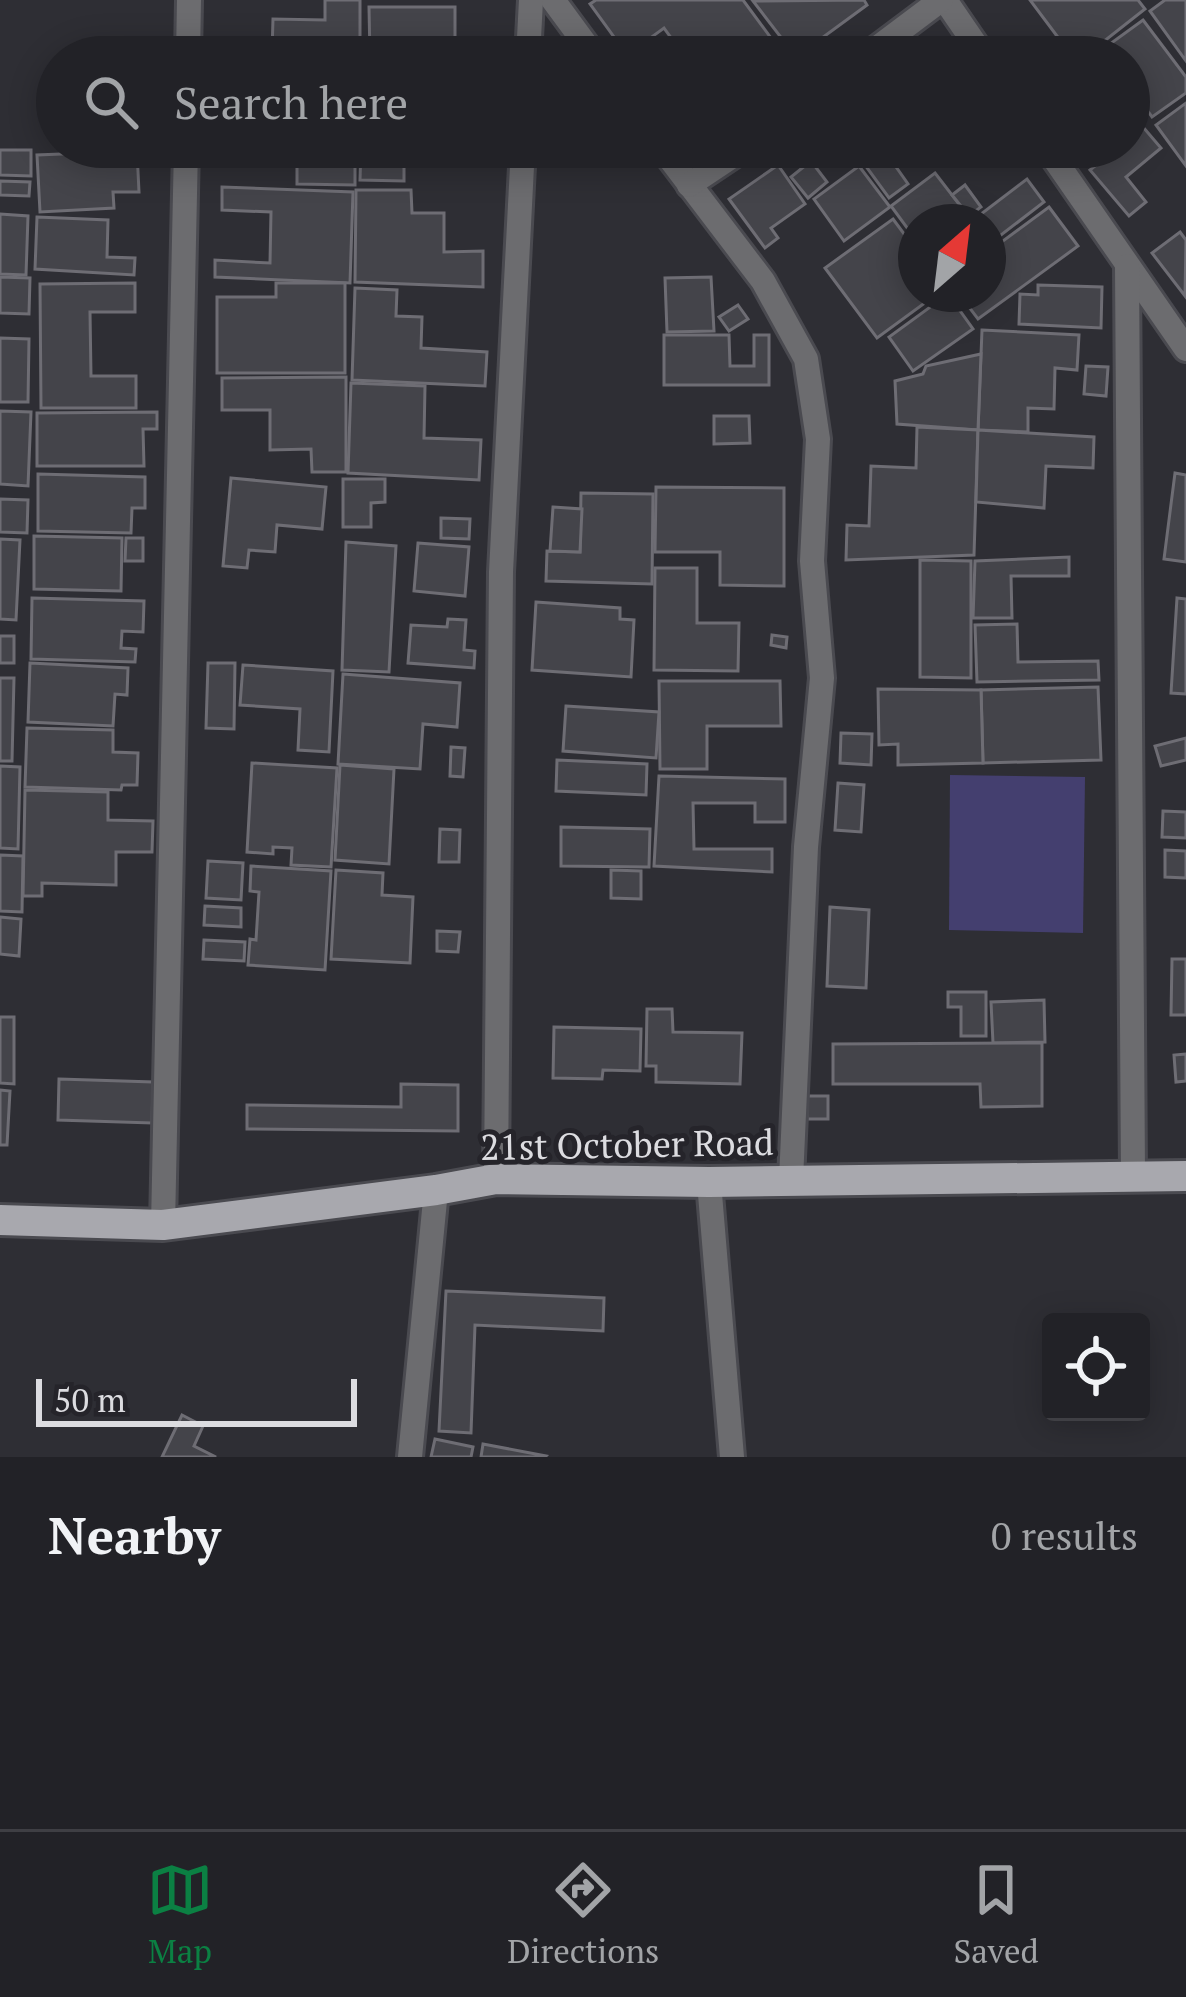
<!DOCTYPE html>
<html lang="en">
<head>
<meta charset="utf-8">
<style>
  body { margin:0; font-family:"PT Serif",serif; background:#2a2a2f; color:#f1f3f6 }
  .controls { position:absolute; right:36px; bottom:36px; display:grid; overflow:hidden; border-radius:12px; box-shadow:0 6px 30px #0003 }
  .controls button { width:108px; height:108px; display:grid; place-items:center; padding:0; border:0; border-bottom:3px solid #3f3f44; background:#222227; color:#f1f3f6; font:60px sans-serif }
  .compass { position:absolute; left:898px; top:204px; width:108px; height:108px; border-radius:50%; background:#222227; box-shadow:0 6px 30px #0003; rotate:28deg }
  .scale { position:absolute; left:36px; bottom:30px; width:321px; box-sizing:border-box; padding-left:12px; border:6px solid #dcdce0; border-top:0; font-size:33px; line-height:42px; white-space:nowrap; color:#dcdce0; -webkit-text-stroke:9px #25242a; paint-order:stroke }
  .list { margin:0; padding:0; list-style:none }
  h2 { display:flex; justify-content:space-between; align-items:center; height:156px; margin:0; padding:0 48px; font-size:51px }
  h2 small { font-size:39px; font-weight:400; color:#a2a4a7 }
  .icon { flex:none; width:66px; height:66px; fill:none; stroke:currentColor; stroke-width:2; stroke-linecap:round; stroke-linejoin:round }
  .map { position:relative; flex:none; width:1186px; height:1457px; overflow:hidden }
  .search { position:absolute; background:#222227; box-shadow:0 6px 30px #0003; left:36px; right:36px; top:36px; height:132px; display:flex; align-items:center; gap:30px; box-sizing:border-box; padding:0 42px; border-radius:66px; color:#a2a4a7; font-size:45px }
  .sheet { height:372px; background:#222227 }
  nav { display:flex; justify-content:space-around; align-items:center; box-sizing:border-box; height:168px; border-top:3px solid #3f3f44; background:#222227; font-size:33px; color:#a2a4a7 }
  nav a { display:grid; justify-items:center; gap:6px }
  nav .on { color:#0b8043 }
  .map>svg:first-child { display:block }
  .green { fill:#443f6f }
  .building { fill:#44444a; stroke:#6e6d74; stroke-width:3 }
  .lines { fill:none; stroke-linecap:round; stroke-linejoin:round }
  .street-casing { stroke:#4a4a50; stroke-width:30 }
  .primary-casing { stroke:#4a4a50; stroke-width:36 }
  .street { stroke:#6c6c6f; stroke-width:24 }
  .primary { stroke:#a8a8ae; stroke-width:30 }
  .labels { text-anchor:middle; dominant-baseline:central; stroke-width:10; stroke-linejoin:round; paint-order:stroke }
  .street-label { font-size:36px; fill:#dcdce0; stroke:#25242a }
</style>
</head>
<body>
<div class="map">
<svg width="1186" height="1457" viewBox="0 0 1186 1457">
  <rect width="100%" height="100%" fill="#2e2e34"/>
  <path class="green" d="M 950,775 L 1085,777 L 1083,933 L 949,930 Z"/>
  <g class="building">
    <path d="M 325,0 L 360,0 L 360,57 L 256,57 L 257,51 L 272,52 L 273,19 L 325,20 Z"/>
    <path d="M 596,0 L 743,0 L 785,57 L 685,57 L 664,28 L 627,55 L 590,4 Z"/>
    <path d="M 864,0 L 867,5 L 796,57 L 753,1 Z"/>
    <path d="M 1030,0 L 1138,0 L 1145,9 L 1084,57 L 1040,57 L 1036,51 L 1057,36 Z"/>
    <path d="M 1165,0 L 1186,0 L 1186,61 L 1150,11 Z"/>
    <path d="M 369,7 L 455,7 L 455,57 L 370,57 Z"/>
    <path d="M 1143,20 L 1186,77 L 1186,93 L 1152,117 L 1129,85 L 1129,57 L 1109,57 L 1103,49 Z"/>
    <path d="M 940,43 L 950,57 L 920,57 Z"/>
    <path d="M 1186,103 L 1186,166 L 1156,125 Z"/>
    <path d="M 1143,127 L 1161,148 L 1126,177 L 1146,202 L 1129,216 L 1090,170 L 1118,147 L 1129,147 L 1129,138 Z"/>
    <path d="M 297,147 L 355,147 L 355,185 L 297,184 Z"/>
    <path d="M 361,147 L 457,147 L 457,160 L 404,159 L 404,181 L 360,180 Z"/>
    <path d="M 812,147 L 841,147 L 844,151 L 822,166 L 809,149 Z"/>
    <path d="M 867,147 L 882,147 L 908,184 L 889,198 L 857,154 Z"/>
    <path d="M 0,150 L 31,150 L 31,176 L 0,175 Z"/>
    <path d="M 137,151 L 139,192 L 113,192 L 114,208 L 40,212 L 37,155 Z"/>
    <path d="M 811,161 L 827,182 L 808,198 L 791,177 Z"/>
    <path d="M 778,165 L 805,204 L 771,228 L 778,238 L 765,248 L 729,199 Z"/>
    <path d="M 859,166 L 890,207 L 844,241 L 814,199 Z"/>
    <path d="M 935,173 L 972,221 L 1027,179 L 1044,202 L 988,245 L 988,222 L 916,222 L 916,240 L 891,206 Z"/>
    <path d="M 0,181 L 30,182 L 29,196 L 0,195 Z"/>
    <path d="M 965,185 L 981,207 L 969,216 L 952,195 Z"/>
    <path d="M 222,187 L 353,192 L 350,283 L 215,277 L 215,260 L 270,263 L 271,212 L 222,210 Z"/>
    <path d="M 356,190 L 411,190 L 412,213 L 444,213 L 444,252 L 483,251 L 483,287 L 355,282 Z"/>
    <path d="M 1049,207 L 1078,246 L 978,319 L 959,294 L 988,294 L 988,252 Z"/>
    <path d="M 0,214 L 28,216 L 26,275 L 0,274 Z"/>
    <path d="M 37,217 L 108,220 L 107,257 L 135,258 L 134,275 L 35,269 Z"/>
    <path d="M 893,219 L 916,250 L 916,294 L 937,294 L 877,338 L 825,268 Z"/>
    <path d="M 1180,232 L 1186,240 L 1185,296 L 1152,253 Z"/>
    <path d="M 0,277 L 30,278 L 29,314 L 0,313 Z"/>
    <path d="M 711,277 L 714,331 L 667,332 L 665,278 Z"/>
    <path d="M 135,283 L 135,312 L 90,312 L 91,376 L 136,376 L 136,408 L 41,408 L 40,284 Z"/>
    <path d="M 276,283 L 345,283 L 345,373 L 217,373 L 217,297 L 276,297 Z"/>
    <path d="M 1038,285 L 1102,287 L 1101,328 L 1019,324 L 1020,294 L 1038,295 Z"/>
    <path d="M 355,288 L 397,290 L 396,316 L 422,317 L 421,348 L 487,352 L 485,386 L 352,380 Z"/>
    <path d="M 948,294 L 973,329 L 913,371 L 889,337 Z"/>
    <path d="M 738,305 L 748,319 L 729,331 L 719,317 Z"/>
    <path d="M 982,330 L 1079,335 L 1077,370 L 1055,368 L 1054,409 L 1028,408 L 1028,432 L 978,430 Z"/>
    <path d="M 664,335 L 729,335 L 730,366 L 754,366 L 754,335 L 769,335 L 769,385 L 664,385 Z"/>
    <path d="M 0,338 L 29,339 L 28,402 L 0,402 Z"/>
    <path d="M 981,354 L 978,430 L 897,424 L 895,381 L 923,374 L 926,366 Z"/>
    <path d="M 1086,366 L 1108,367 L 1106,396 L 1084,394 Z"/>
    <path d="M 346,377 L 346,472 L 312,472 L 311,449 L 270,450 L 270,410 L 222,410 L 222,378 Z"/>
    <path d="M 351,383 L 425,386 L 424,438 L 481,440 L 479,480 L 348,473 Z"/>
    <path d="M 0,411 L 31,412 L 28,486 L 0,484 Z"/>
    <path d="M 157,412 L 157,429 L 143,429 L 144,466 L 37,466 L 37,413 Z"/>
    <path d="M 714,416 L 749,416 L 750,443 L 714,444 Z"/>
    <path d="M 917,427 L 978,430 L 974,555 L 846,560 L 847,525 L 869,526 L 871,466 L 916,468 Z"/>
    <path d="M 978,430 L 1094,437 L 1093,468 L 1046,466 L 1044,508 L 976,502 Z"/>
    <path d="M 1175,473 L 1186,475 L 1186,562 L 1164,559 Z"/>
    <path d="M 38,474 L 145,477 L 145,508 L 132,508 L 131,533 L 38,531 Z"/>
    <path d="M 231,478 L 326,487 L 322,529 L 277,525 L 275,552 L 249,550 L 247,568 L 223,566 Z"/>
    <path d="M 343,479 L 385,479 L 385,502 L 371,503 L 371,527 L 343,527 Z"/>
    <path d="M 656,487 L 784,488 L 784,586 L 720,585 L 720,552 L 655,552 Z"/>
    <path d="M 581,493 L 653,494 L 652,584 L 546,581 L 547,551 L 580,552 Z"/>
    <path d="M 0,499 L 28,500 L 27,533 L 0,532 Z"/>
    <path d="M 553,507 L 582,509 L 580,552 L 550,551 Z"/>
    <path d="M 441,518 L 470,519 L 469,539 L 441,538 Z"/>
    <path d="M 34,536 L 122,538 L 121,591 L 34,589 Z"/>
    <path d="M 126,538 L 143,538 L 143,561 L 125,561 Z"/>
    <path d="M 0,539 L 20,540 L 16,620 L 0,619 Z"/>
    <path d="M 346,542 L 396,546 L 389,672 L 342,670 Z"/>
    <path d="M 418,543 L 469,547 L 465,596 L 414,591 Z"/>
    <path d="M 1069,557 L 1069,576 L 1011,576 L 1012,618 L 973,618 L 975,561 Z"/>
    <path d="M 920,560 L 971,561 L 971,678 L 920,677 Z"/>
    <path d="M 655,568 L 697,568 L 697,623 L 739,623 L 738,671 L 654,670 Z"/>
    <path d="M 32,598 L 144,601 L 143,632 L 122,631 L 121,648 L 136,649 L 135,662 L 31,659 Z"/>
    <path d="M 1177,598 L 1186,599 L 1186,694 L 1171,693 Z"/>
    <path d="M 536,602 L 620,608 L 620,619 L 634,620 L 631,677 L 532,670 Z"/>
    <path d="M 448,619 L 466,620 L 464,650 L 475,651 L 474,668 L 408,663 L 411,625 L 447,627 Z"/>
    <path d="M 1017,624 L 1018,662 L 1098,661 L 1099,680 L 977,682 L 975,625 Z"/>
    <path d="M 772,635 L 787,637 L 786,648 L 771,645 Z"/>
    <rect x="0" y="636" width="14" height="27"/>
    <path d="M 30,663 L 128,668 L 127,695 L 115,694 L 113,726 L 28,722 Z"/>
    <path d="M 208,663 L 235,663 L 234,729 L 206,728 Z"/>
    <path d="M 243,665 L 333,671 L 329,752 L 298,750 L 300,709 L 240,705 Z"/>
    <path d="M 343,674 L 460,683 L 457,727 L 423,724 L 420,769 L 338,764 Z"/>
    <path d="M 0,678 L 14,678 L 12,761 L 0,761 Z"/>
    <path d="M 659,681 L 780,681 L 781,726 L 707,726 L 707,769 L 660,769 Z"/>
    <path d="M 1098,687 L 1101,760 L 983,763 L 981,690 Z"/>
    <path d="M 878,689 L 981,690 L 983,763 L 898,765 L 898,744 L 879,745 Z"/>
    <path d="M 566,706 L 659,712 L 656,758 L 563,751 Z"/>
    <path d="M 27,728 L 113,730 L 113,752 L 138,753 L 137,785 L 122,785 L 121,790 L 25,787 Z"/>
    <path d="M 841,733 L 872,734 L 871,765 L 840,763 Z"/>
    <path d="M 1186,738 L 1186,760 L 1161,766 L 1155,746 Z"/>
    <path d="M 451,747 L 465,748 L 463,777 L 450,776 Z"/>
    <path d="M 557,760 L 647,764 L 646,795 L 556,791 Z"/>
    <path d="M 252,763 L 337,768 L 331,867 L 291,865 L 292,848 L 273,847 L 273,854 L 247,852 Z"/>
    <path d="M 340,765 L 394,769 L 389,864 L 335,860 Z"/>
    <path d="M 0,766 L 20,767 L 18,849 L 0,848 Z"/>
    <path d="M 659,776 L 785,779 L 785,822 L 755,822 L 755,803 L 693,803 L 694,849 L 772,849 L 772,872 L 654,866 Z"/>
    <path d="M 838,783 L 864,785 L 861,832 L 835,830 Z"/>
    <path d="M 25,790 L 108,792 L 108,820 L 153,821 L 152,852 L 116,852 L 116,885 L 42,883 L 42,896 L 23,896 Z"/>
    <path d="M 1163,811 L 1186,812 L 1186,838 L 1162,837 Z"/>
    <path d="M 561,827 L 650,829 L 649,867 L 561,866 Z"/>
    <path d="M 440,829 L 460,830 L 459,862 L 439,862 Z"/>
    <path d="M 1165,850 L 1186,851 L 1186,878 L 1165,877 Z"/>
    <path d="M 0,855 L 23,856 L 22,912 L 0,911 Z"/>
    <path d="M 208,861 L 243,863 L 241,900 L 206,898 Z"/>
    <path d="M 251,866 L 331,871 L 325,970 L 248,965 L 250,939 L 256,940 L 259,892 L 250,891 Z"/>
    <path d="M 336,870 L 383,873 L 382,895 L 413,897 L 410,963 L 331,959 Z"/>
    <path d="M 611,870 L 641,871 L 641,899 L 611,898 Z"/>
    <path d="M 205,906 L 241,908 L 241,927 L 204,925 Z"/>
    <path d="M 830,907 L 869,910 L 866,988 L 827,986 Z"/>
    <path d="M 0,917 L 21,919 L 19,956 L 0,954 Z"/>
    <path d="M 437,931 L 460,932 L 458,952 L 437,951 Z"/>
    <path d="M 204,940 L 245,942 L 244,961 L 203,959 Z"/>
    <path d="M 1172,959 L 1186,959 L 1186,1015 L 1171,1015 Z"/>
    <path d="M 948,992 L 986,992 L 986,1036 L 961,1036 L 961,1007 L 948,1007 Z"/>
    <path d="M 1044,1000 L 1045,1042 L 993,1043 L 991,1002 Z"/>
    <path d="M 647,1009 L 672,1009 L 673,1032 L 742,1033 L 740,1084 L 656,1082 L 656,1066 L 646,1066 Z"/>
    <path d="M 0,1017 L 14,1017 L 14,1084 L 0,1083 Z"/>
    <path d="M 554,1027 L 641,1029 L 640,1071 L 603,1070 L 602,1079 L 553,1078 Z"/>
    <path d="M 1042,1043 L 1042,1106 L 981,1107 L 980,1084 L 833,1084 L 833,1044 Z"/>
    <path d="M 1186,1054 L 1186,1081 L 1176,1082 L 1174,1055 Z"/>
    <path d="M 59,1079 L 153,1082 L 152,1123 L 58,1120 Z"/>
    <path d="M 401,1084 L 458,1085 L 458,1131 L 247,1129 L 247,1105 L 401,1107 Z"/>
    <path d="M 0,1090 L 10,1091 L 7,1145 L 0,1145 Z"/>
    <rect x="807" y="1096" width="21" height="23"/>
    <path d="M 446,1291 L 604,1298 L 603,1331 L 475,1325 L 471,1433 L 439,1431 Z"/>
    <path d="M 182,1415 L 203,1426 L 194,1446 L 216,1457 L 162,1457 Z"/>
    <path d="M 435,1439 L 473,1447 L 471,1457 L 431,1457 Z"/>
    <path d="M 483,1444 L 546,1456 L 545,1457 L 481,1457 Z"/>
  </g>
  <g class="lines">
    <defs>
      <g id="street">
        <path d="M 553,0 L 595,57"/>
        <path d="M 945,0 L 984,57"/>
        <path d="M 188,57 L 189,0"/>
        <path d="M 528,57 L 531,0"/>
        <path d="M 865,57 L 941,0"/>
        <path d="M 661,147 L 763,281 L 806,359 L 818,439 L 812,561 L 822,678 L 806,847 L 791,1180"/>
        <path d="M 1046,147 L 1186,349"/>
        <path d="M 689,185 L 746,147"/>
        <path d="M 1127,266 L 1133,1175"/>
        <path d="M 496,1179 L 501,572 L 523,147"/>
        <path d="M 709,1182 L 732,1457"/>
        <path d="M 163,1225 L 186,147"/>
        <path d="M 410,1457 L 436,1190"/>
      </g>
      <path id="primary" d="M 0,1220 L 163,1225 L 436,1190 L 496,1179 L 709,1182 L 1186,1176"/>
    </defs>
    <use href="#street" class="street-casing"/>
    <use href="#primary" class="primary-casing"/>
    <use href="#street" class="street"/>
    <use href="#primary" class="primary"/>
  </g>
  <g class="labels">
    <g class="street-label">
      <text transform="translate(627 1144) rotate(-1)">21st October Road</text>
    </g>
  </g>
</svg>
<div class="controls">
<button><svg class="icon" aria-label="locate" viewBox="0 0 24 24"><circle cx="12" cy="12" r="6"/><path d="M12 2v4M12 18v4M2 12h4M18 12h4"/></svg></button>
</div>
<svg class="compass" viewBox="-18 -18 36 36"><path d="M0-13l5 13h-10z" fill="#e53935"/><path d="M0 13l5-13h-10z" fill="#a2a4a7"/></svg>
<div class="scale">50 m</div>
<div class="search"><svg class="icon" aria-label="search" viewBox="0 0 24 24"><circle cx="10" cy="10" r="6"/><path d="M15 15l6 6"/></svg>Search here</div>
</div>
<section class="sheet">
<h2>Nearby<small>0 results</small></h2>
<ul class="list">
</ul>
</section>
<nav>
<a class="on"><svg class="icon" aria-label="map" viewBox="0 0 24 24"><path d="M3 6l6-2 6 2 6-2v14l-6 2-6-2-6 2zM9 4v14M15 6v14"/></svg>Map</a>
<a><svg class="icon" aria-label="directions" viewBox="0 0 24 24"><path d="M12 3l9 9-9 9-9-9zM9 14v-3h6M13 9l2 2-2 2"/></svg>Directions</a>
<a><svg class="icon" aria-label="saved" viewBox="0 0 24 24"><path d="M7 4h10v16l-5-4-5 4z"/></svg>Saved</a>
</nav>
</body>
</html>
